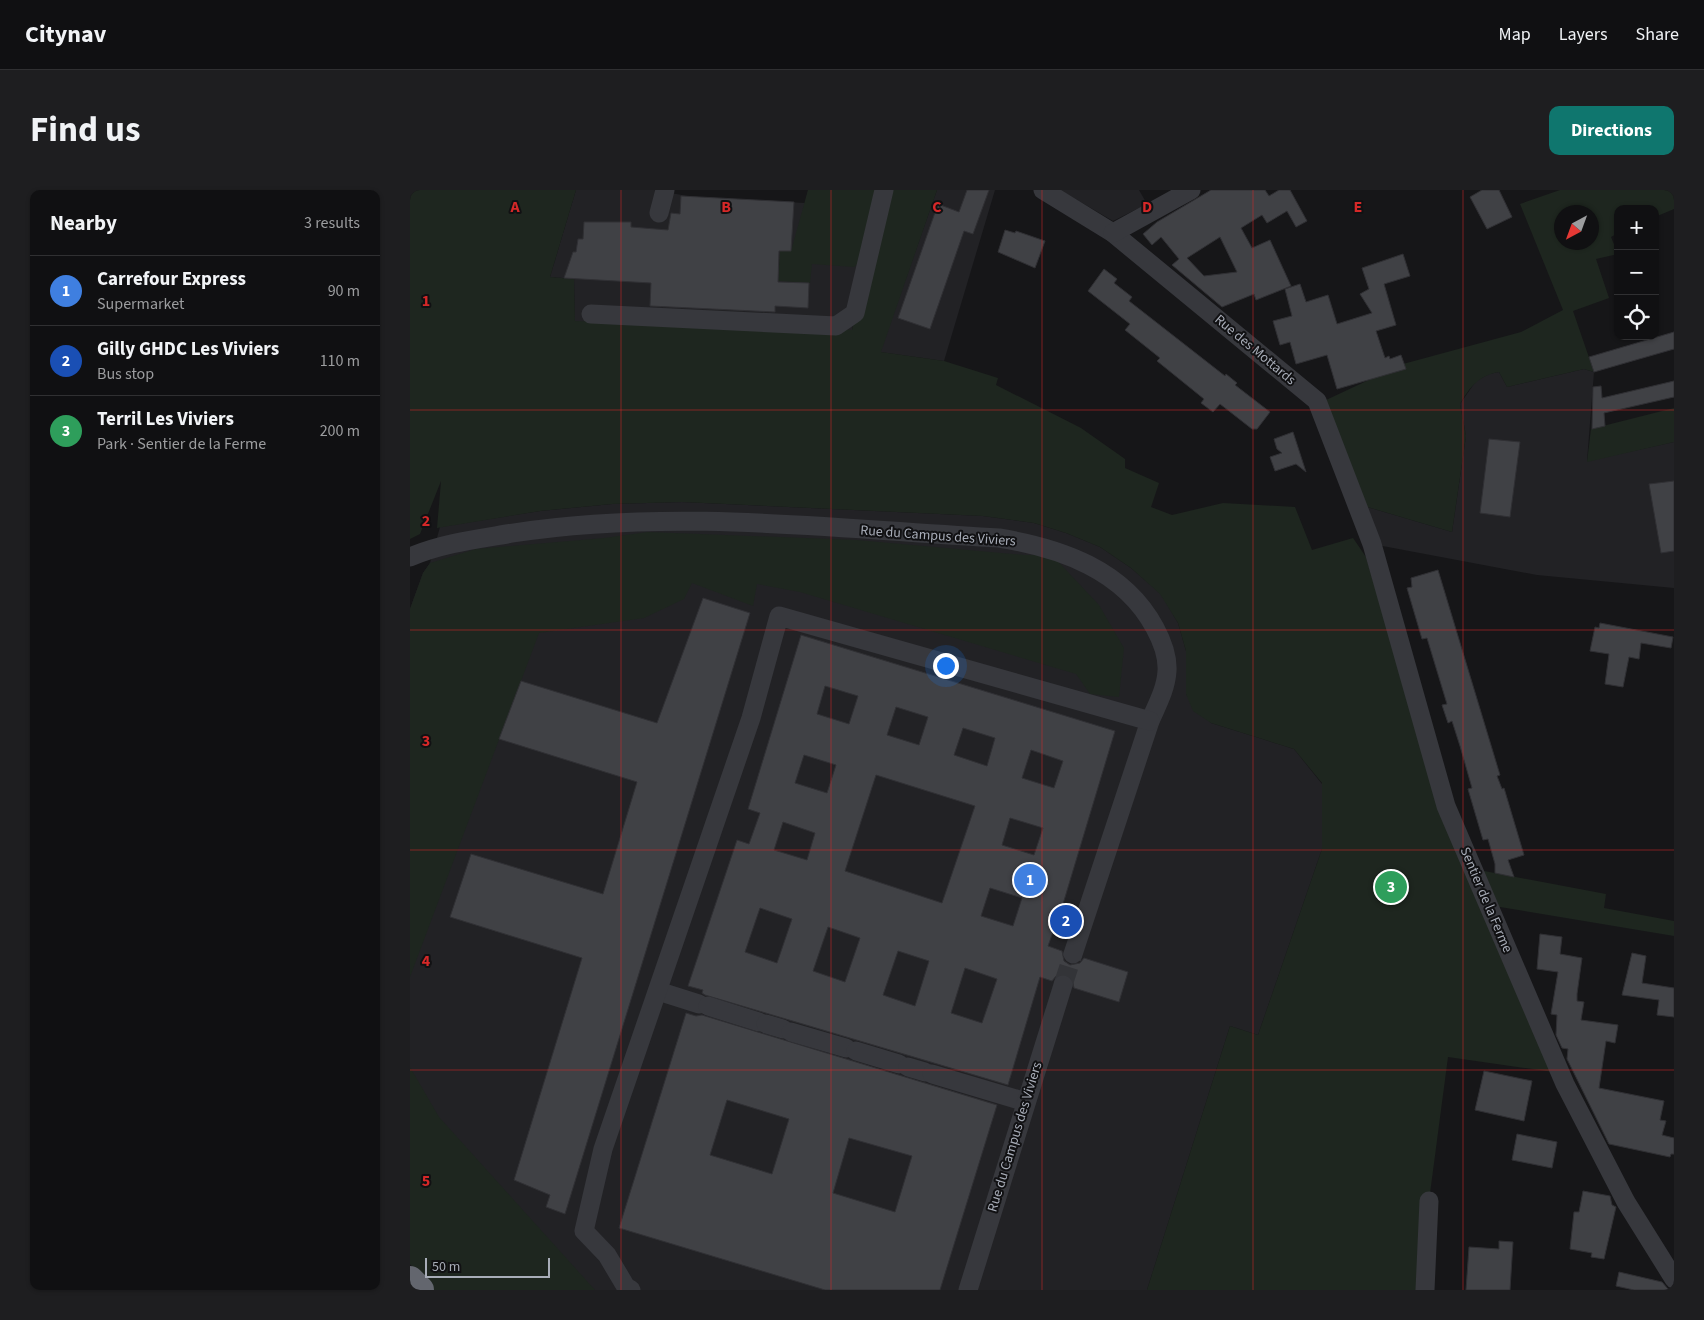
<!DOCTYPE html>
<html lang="en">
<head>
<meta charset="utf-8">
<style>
  body { margin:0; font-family:"Source Sans 3",sans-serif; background:#1e1e20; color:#f1f3f6 }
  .controls { position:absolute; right:15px; top:15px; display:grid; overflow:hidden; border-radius:10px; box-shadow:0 1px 4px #0004 }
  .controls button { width:45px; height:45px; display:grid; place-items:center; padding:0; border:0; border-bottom:1px solid #303032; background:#101012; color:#f1f3f6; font:25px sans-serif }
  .compass { position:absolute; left:1144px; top:15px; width:45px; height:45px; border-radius:50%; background:#101012; box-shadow:0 1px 4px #0004; rotate:221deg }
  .scale { position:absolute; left:15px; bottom:12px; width:125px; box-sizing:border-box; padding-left:5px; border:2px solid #a8adb8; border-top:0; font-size:14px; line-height:18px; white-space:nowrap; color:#a8adb8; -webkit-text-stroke:4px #111113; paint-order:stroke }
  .you { position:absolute; left:535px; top:475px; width:18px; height:18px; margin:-12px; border:4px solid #fff; border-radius:50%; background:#1a73e8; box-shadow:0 0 0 8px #1a73e833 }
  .badge { display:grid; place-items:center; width:32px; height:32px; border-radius:50%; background:#0f766e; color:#fff; font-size:16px; font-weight:700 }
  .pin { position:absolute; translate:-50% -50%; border:2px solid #fff; box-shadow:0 1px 5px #0006 }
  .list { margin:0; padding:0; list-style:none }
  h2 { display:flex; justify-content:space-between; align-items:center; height:65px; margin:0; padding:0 20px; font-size:21px }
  h2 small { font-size:16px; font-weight:400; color:#9c9d9f }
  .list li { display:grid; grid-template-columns:32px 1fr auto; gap:15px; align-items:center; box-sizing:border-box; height:70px; padding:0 20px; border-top:1px solid #303032 }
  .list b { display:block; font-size:19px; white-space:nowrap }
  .list p { margin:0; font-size:16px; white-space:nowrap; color:#9c9d9f }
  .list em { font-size:16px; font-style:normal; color:#9c9d9f }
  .icon { flex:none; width:28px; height:28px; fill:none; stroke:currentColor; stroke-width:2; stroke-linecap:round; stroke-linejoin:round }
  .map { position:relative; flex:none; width:1264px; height:1100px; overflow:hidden; border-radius:10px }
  header { display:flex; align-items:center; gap:30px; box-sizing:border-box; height:70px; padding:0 25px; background:#101012; border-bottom:1px solid #303032 }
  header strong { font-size:24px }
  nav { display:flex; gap:28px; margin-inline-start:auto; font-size:18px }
  .intro { display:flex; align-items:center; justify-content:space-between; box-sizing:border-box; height:120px; padding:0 30px }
  h1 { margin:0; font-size:35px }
  .button { padding:12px 22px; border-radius:10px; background:#0f766e; color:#fff; font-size:18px; font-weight:700 }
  main { display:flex; gap:30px; padding:0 30px }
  aside { flex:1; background:#101012; border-radius:10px; box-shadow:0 1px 4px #0004 }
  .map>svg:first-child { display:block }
  .built { fill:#222225 }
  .green { fill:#1e261f; fill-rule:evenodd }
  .building { fill:#404145; stroke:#303034; fill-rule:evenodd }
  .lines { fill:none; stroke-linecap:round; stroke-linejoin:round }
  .minor-tunnel { stroke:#333438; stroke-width:19; stroke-dasharray:19 9; stroke-linecap:butt }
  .minor { stroke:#37383d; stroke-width:19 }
  .highway { stroke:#63666e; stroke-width:28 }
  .grid { fill:none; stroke:#d62828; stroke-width:1; stroke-opacity:0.55 }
  .labels { text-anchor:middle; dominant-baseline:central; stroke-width:4; stroke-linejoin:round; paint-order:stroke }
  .street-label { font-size:14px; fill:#a8adb8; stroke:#111113 }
  .grid-label { font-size:16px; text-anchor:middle; font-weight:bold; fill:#d62828; stroke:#111113; stroke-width:4; stroke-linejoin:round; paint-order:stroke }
</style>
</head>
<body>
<header>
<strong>Citynav</strong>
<nav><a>Map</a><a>Layers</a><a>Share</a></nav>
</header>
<div class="intro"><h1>Find us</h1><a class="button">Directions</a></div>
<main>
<aside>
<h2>Nearby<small>3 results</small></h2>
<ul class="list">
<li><span class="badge" style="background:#3f7fe0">1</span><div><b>Carrefour Express</b><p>Supermarket</p></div><em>90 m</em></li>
<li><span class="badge" style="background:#1a4fb4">2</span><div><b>Gilly GHDC Les Viviers</b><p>Bus stop</p></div><em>110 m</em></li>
<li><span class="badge" style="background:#2e9e5b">3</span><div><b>Terril Les Viviers</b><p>Park · Sentier de la Ferme</p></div><em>200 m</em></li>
</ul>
</aside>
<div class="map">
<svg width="1264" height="1100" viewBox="0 0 1264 1100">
  <rect width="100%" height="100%" fill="#161618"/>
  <g class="built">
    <path d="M 166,0 L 244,0 L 283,7 L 395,13 L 398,0 L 469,0 L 442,140 L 165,142 L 164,89 L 140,87 Z"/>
    <path d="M 527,0 L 585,0 L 534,171 L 470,162 Z"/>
    <path d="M 650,0 L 729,0 L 737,14 L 703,31 Z"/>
    <path d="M 1174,179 L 1184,182 L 1177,271 L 1264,252 L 1264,398 L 1127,385 L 962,354 L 954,316 L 1042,342 L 1056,246 L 1050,214 L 1066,191 L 1079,184 L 1089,182 L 1097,197 Z"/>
    <path d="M 272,312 L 573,326 L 624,333 L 656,343 L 690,357 L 721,378 L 751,404 L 768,433 L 776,461 L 776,504 L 801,533 L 884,559 L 912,594 L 912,659 L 848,845 L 820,836 L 737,1100 L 24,1100 L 0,1074 L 0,419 L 13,383 L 20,373 L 30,337 L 130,321 L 202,314 Z"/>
  </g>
  <g class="green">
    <path d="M 0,0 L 166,0 L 140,87 L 164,89 L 165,131 L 442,140 L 474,0 L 527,0 L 471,162 L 534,171 L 588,188 L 586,195 L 671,238 L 715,269 L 715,278 L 749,293 L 741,317 L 762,325 L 813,313 L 885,317 L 902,360 L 943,348 L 956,367 L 1034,629 L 1143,882 L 1038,867 L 1019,1011 L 1012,1100 L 737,1100 L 820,836 L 848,845 L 912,659 L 912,593 L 884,559 L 801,533 L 783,521 L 776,504 L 776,461 L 768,433 L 750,404 L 721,378 L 690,357 L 656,343 L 624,333 L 573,326 L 272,312 L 202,314 L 130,321 L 27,338 L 31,291 L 10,344 L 0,349 Z"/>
    <path d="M 398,0 L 467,0 L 452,70 L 444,77 L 402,74 L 400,93 L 368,91 L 370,61 L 381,61 Z"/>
    <path d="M 1150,0 L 1264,0 L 1264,19 L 1245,27 L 1245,19 L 1208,19 L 1208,43 L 1201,47 L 1208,64 L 1186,69 L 1199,108 L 1163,121 L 1184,182 L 1174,179 L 1097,197 L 1089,182 C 1068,186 1060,197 1050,214 L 1056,246 L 1042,342 L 954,316 L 916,210 L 993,174 L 1111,142 L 1153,120 L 1110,14 ZM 1152,22 L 1182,22 L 1182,52 L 1152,52 Z"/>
    <path d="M 1264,218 L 1264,252 L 1177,272 L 1181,239 Z"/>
    <path d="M 238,342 L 447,350 L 615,365 L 642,365 L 689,415 L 714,458 L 709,507 L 680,504 L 666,484 L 390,402 L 347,394 L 343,416 L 282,393 L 274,409 L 234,428 L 129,443 L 0,787 L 0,419 L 13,383 L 20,373 L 66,359 L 194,348 Z"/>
    <path d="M 1069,680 L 1196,704 L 1194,718 L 1264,731 L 1264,746 L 1084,716 Z"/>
    <path d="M 0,877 L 29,927 L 185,1100 L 24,1100 L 0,1074 Z"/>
  </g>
  <g class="building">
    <path d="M 557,0 L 579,0 L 563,44 L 554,41 L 520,139 L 488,128 L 528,14 L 549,22 Z"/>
    <path d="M 801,0 L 855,0 L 859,6 L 869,0 L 880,0 L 897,31 L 886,37 L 877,21 L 857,33 L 852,25 L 831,38 L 842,58 L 860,50 L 881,96 L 846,110 L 844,104 L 812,117 L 762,75 L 769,69 L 751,47 L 742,55 L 733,44 L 747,32 ZM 810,47 L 827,82 L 794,86 L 777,68 Z"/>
    <path d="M 1072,0 L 1089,0 L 1102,27 L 1077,39 L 1060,7 Z"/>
    <path d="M 271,6 L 384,12 L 381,61 L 369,61 L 368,92 L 399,93 L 398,118 L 365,116 L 365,122 L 240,116 L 241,93 L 154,88 L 163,62 L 166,62 L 168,49 L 173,49 L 174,32 L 221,32 L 221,37 L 258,40 L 261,23 L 270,24 Z"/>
    <path d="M 595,40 L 605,43 L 606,41 L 635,51 L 625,78 L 588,62 Z"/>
    <path d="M 993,64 L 1000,86 L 974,94 L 986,135 L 966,141 L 975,168 L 979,166 L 980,169 L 991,165 L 996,179 L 927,199 L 917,165 L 886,174 L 880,152 L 870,155 L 863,131 L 882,126 L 875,99 L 890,94 L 896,112 L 918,105 L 927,134 L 962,123 L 950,104 L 959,99 L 952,78 Z"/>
    <path d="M 694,79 L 707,89 L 704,93 L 722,107 L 719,111 L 815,186 L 816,184 L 827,193 L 825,195 L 860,222 L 847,239 L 842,239 L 810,214 L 803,222 L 791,213 L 794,209 L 747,171 L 750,168 L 715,140 L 720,134 L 678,101 Z"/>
    <path d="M 1264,142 L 1264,159 L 1184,182 L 1179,167 Z"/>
    <path d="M 1264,191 L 1264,207 L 1194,223 L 1195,236 L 1182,239 L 1183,197 L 1191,196 L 1192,208 Z"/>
    <path d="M 883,242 L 896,282 L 886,274 L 865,281 L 860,267 L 872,263 L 867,259 L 864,249 Z"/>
    <path d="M 1079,249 L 1110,252 L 1100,327 L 1070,323 Z"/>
    <path d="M 1264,291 L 1264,361 L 1251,363 L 1239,294 Z"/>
    <path d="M 1028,380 L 1090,585 L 1087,586 L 1092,599 L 1094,598 L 1114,665 L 1098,670 L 1104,687 L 1085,683 L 1085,674 L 1078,649 L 1073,650 L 1058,599 L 1062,598 L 1050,556 L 1042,531 L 1038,533 L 1032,515 L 1037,514 L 1017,448 L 1012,449 L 997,398 L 1002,397 L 1001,388 Z"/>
    <path d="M 293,408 L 340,423 L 155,1024 L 136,1017 L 140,1005 L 104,990 L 172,768 L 40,727 L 61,664 L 193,704 L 227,592 L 89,549 L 111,491 L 247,533 Z"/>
    <path d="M 1190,433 L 1263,447 L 1261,458 L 1231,453 L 1229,469 L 1219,467 L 1213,497 L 1195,494 L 1199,464 L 1180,461 L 1185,437 L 1189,438 Z"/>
    <path d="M 391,445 L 705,541 L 653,714 L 638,756 L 652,761 L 654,771 L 660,775 L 670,773 L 674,768 L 718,782 L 709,812 L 664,798 L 662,788 L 656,784 L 646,786 L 642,791 L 630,787 L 598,895 L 295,805 L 292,803 L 293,800 L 278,796 L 327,650 L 339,654 L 350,623 L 338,619 ZM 415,496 L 448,506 L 439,534 L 407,524 ZM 486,517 L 518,527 L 509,555 L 477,545 ZM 553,538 L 585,548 L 577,576 L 544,565 ZM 621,560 L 653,571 L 644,598 L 612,588 ZM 394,565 L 426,575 L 417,603 L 385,593 ZM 466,585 L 565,616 L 532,713 L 435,681 ZM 600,628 L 633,638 L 624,665 L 592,655 ZM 373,632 L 405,643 L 397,670 L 364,660 ZM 580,698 L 612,708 L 603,736 L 571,726 ZM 350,718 L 382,729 L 367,773 L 335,762 ZM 418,737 L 450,748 L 435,792 L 403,781 ZM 488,761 L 519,771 L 505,816 L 473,805 ZM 555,778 L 587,789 L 572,833 L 541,823 Z"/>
    <path d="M 1130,744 L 1152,747 L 1150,764 L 1172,768 L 1167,804 L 1167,811 L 1174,812 L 1171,830 L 1208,835 L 1205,853 L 1196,851 L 1189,898 L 1254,911 L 1250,930 L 1256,931 L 1252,945 L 1264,948 L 1264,964 L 1261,964 L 1260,967 L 1199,954 L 1157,869 L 1158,859 L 1152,858 L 1146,845 L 1147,825 L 1141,824 L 1148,782 L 1127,779 Z"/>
    <path d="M 1222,763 L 1236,766 L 1232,793 L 1264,798 L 1264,827 L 1247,825 L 1249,810 L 1212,805 Z"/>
    <path d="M 276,823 L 286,826 L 292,825 L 587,915 L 530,1100 L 415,1100 L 209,1038 ZM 317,910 L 379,929 L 362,984 L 300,965 ZM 439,948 L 502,966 L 485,1022 L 423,1003 Z"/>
    <path d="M 1074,881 L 1122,891 L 1114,931 L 1065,920 Z"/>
    <path d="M 1107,944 L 1147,952 L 1142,978 L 1102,970 Z"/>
    <path d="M 1173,1001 L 1200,1006 L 1202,1015 L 1206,1017 L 1194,1069 L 1181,1067 L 1182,1063 L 1160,1059 L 1164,1022 L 1169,1022 Z"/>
    <path d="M 1089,1051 L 1103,1052 L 1100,1100 L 1056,1100 L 1059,1057 L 1089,1059 Z"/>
    <path d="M 1209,1082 L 1252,1092 L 1258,1099 L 1263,1100 L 1224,1100 L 1206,1096 Z"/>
  </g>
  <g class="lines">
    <path class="minor-tunnel" d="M 653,795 L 663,764"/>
    <g class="minor">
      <path d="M 633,0 L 703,43 L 907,211 L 962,354 L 1036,616 L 1155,894 L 1216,1012 L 1264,1089"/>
      <path d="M 249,23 L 255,0"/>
      <path d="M 703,43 L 781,0"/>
      <path d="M 181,124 L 426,136 L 445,123 L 474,0"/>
      <path d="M 0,367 C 33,353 68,349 103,343 C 264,318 428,339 589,348 C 651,358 714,380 745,438 C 752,451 758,465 757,481 C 756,499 747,515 740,531 L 663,764"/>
      <path d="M 248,801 L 289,814"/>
      <path d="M 298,816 L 349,832"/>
      <path d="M 356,834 L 373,839"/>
      <path d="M 381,842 L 436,858"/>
      <path d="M 446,861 L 489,874"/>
      <path d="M 498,877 L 515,882"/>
      <path d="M 522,884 L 616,912"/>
      <path d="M 221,1100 L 216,1097 L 197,1065 L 174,1041 L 193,959 L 341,528 L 369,426 L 740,531"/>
      <path d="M 558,1100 L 653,795"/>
      <path d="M 1015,1100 L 1019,1011"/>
    </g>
    <path class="highway" d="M 0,1090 L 10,1100"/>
  </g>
  <path class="grid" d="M 211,0 L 211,1100M 421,0 L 421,1100M 632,0 L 632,1100M 843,0 L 843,1100M 1053,0 L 1053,1100M 0,220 L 1264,220M 0,440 L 1264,440M 0,660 L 1264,660M 0,880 L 1264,880"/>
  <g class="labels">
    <g class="street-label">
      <text transform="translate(845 160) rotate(40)">Rue des Mottards</text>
      <text transform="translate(528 346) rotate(4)">Rue du Campus des Viviers</text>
      <text transform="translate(1076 710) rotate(67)">Sentier de la Ferme</text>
      <text transform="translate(605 947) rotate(-73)">Rue du Campus des Viviers</text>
    </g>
  </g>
  <g class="grid-label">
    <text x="105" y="22">A</text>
    <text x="316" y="22">B</text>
    <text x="527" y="22">C</text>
    <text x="737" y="22">D</text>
    <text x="948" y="22">E</text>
    <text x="16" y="116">1</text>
    <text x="16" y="336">2</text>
    <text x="16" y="556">3</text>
    <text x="16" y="776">4</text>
    <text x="16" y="996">5</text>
  </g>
</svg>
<div class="controls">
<button>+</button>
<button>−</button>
<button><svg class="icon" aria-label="locate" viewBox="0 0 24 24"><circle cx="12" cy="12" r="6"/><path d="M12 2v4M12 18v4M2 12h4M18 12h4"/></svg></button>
</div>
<svg class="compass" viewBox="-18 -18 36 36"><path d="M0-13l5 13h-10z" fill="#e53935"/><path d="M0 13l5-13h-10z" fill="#9c9d9f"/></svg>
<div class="scale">50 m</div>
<div class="you"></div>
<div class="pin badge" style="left:620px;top:690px;background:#3f7fe0">1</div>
<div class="pin badge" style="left:656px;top:731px;background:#1a4fb4">2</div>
<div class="pin badge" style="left:981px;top:697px;background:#2e9e5b">3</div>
</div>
</main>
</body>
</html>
